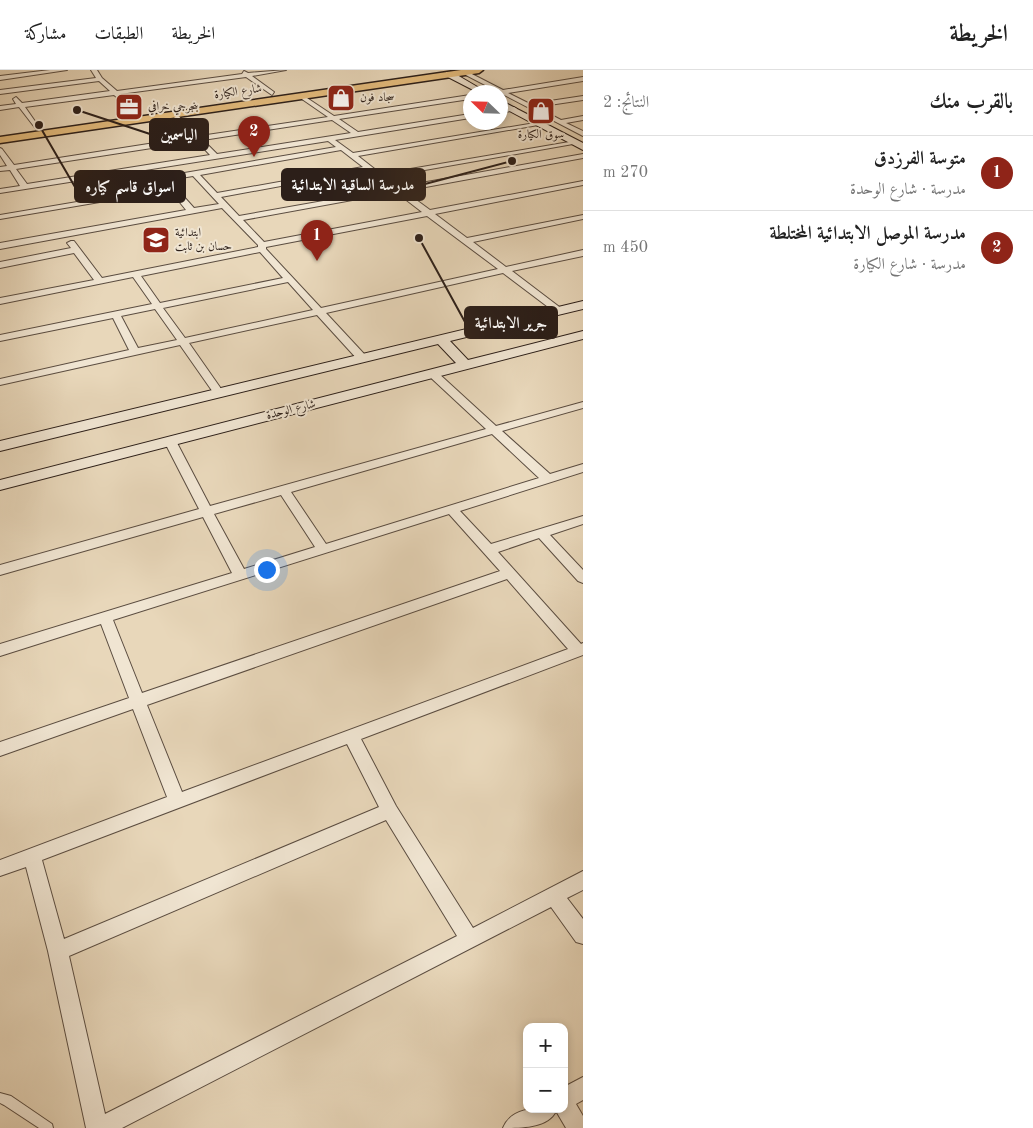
<!DOCTYPE html>
<html lang="ar">
<head>
<meta charset="utf-8">
<style>
  body { margin:0; font-family:"Old Standard TT",Amiri,serif; background:#f6f6f6; color:#222; direction:rtl }
  .controls { position:absolute; right:15px; bottom:15px; display:grid; overflow:hidden; border-radius:10px; box-shadow:0 2px 8px #0003 }
  .controls button { width:45px; height:45px; display:grid; place-items:center; padding:0; border:0; border-bottom:1px solid #e0e0e0; background:#fff; color:#222; font:25px sans-serif }
  .compass { position:absolute; left:463px; top:15px; width:45px; height:45px; border-radius:50%; background:#fff; box-shadow:0 2px 8px #0003; rotate:293deg }
  .you { position:absolute; left:266px; top:499px; width:18px; height:18px; margin:-12px; border:4px solid #fff; border-radius:50%; background:#1a73e8; box-shadow:0 0 0 8px #1a73e833 }
  .badge { display:grid; place-items:center; width:32px; height:32px; border-radius:50%; background:#8f2418; color:#fff; font-size:16px; font-weight:700 }
  .pin { position:absolute; translate:-50% -41px; filter:drop-shadow(0 1px 2px #0008) }
  .pin::after { content:''; position:absolute; top:26px; width:18px; height:15px; background:inherit; clip-path:polygon(0 0,100% 0,50% 100%) }
  .list { margin:0; padding:0; list-style:none }
  h2 { display:flex; justify-content:space-between; align-items:center; height:65px; margin:0; padding:0 20px; font-size:21px }
  h2 small { font-size:16px; font-weight:400; color:#767676 }
  .list li { display:grid; grid-template-columns:32px 1fr auto; gap:15px; align-items:center; box-sizing:border-box; height:75px; padding:0 20px; border-top:1px solid #e0e0e0 }
  .list b { display:block; font-size:19px; white-space:nowrap }
  .list p { margin:0; font-size:16px; white-space:nowrap; color:#767676 }
  .list em { font-size:16px; font-style:normal; color:#767676 }
  .map { position:relative; flex:none; width:583px; height:1058px; overflow:hidden; direction:ltr }
  header { display:flex; align-items:center; gap:30px; box-sizing:border-box; height:70px; padding:0 25px; background:#fff; border-bottom:1px solid #e0e0e0 }
  header strong { font-size:24px }
  nav { display:flex; gap:28px; margin-inline-start:auto; font-size:18px }
  main { display:flex }
  aside { flex:1; background:#fff }
  .map>svg:first-child { display:block }
  .lines { fill:none; stroke-linecap:round; stroke-linejoin:round }
  .lane-casing { stroke:#5b4d41; stroke-width:2 }
  .street-casing { stroke:#5b4d41; stroke-width:2 }
  .secondary-casing { stroke:#2c1f19; stroke-width:2 }
  .primary-casing { stroke:#2c1f19; stroke-width:3 }
  .lane { fill:#f0e5d2; fill-rule:evenodd }
  .street { fill:#f0e5d2; fill-rule:evenodd }
  .secondary { fill:#f0e5d2; fill-rule:evenodd }
  .primary { fill:#e4bc7d; fill-rule:evenodd }
  .labels { text-anchor:middle; dominant-baseline:central; stroke-width:4; stroke-linejoin:round; paint-order:stroke }
  .far-street-label { font-size:12px; fill:#2c1f19; stroke:#f0e5d2 }
  .far-poi-label { font-size:12px; fill:#2c1f19; stroke:#f0e5d2; text-anchor:start }
  .leader { fill:none; stroke:#2c1f19; stroke-width:2 }
  .callout-dot { fill:#2c1f19; stroke:#f0e5d2; stroke-width:2 }
  .callout { fill:#2c1f19; stroke:#2c1f19; stroke-width:2 }
  .callout-label { font-size:16px; text-anchor:middle; font-weight:bold; fill:#fff }
</style>
</head>
<body>
<header>
<strong>الخريطة</strong>
<nav><a>الخريطة</a><a>الطبقات</a><a>مشاركة</a></nav>
</header>
<main>
<aside>
<h2>بالقرب منك<small>النتائج: 2</small></h2>
<ul class="list">
<li><span class="badge">1</span><div><b>متوسة الفرزدق</b><p>مدرسة · شارع الوحدة</p></div><em>270 m</em></li>
<li><span class="badge">2</span><div><b>مدرسة الموصل الابتدائية المختلطة</b><p>مدرسة · شارع الكيارة</p></div><em>450 m</em></li>
</ul>
</aside>
<div class="map">
<svg width="583" height="1058" viewBox="0 0 583 1058">
  <rect width="100%" height="100%" fill="#e8d7ba"/>
  <filter id="stains"><feTurbulence type="fractalNoise" baseFrequency=".004" numOctaves="4"/><feColorMatrix values="0 0 0 0 .2 0 0 0 0 .09 0 0 0 0 .02 0 0 0 .5 -.17"/></filter>
  <radialGradient id="worn" r=".72"><stop offset=".6" stop-color="#630" stop-opacity="0"/><stop offset="1" stop-color="#630" stop-opacity=".3"/></radialGradient>
  <g class="lines">
    <defs>
      <path id="lane" d="M 0,1023 L 11,1026 L 52,1054 L 53,1058 L 39,1058 L 4,1035 L 0,1033 Z"/>
      <g id="street">
        <path d="M 50,0 L 67,0 L 0,10 L 0,6 Z"/>
        <path d="M 91,0 L 97,0 L 102,8 L 117,21 L 242,4 L 244,1 L 248,3 L 286,0 L 252,6 L 274,22 L 272,25 L 246,7 L 120,24 L 139,41 L 139,43 L 137,44 L 114,25 L 25,37 L 39,57 L 36,59 L 19,37 L 0,40 L 0,36 L 16,34 L 13,29 L 16,27 L 22,33 L 110,21 L 99,11 L 0,24 L 0,20 L 96,8 Z"/>
        <path d="M 462,1 L 466,1 L 503,20 L 583,7 L 583,11 L 508,23 L 530,34 L 583,26 L 583,30 L 536,37 L 561,50 L 583,46 L 583,50 L 566,53 L 583,61 L 583,66 L 462,3 Z"/>
        <path d="M 301,24 L 334,46 L 470,25 L 470,29 L 339,49 L 358,62 L 470,44 L 470,48 L 335,70 L 353,83 L 541,52 L 544,54 L 358,86 L 381,104 L 575,71 L 576,72 L 573,74 L 385,107 L 399,117 L 583,84 L 583,88 L 404,121 L 430,140 L 583,111 L 583,115 L 435,144 L 467,168 L 583,145 L 583,149 L 473,172 L 506,197 L 583,180 L 583,186 L 512,201 L 562,239 L 562,243 L 556,243 L 503,203 L 326,243 L 366,286 L 367,288 L 362,291 L 358,290 L 317,245 L 189,273 L 224,323 L 219,326 L 215,325 L 180,275 L 0,315 L 0,309 L 129,280 L 113,248 L 0,271 L 0,265 L 152,234 L 133,207 L 0,234 L 0,228 L 94,210 L 74,183 L 0,198 L 0,192 L 71,178 L 67,173 L 71,171 L 74,171 L 102,208 L 258,177 L 258,175 L 222,138 L 0,179 L 0,173 L 186,140 L 170,120 L 0,149 L 0,145 L 166,117 L 160,109 L 161,107 L 336,77 L 328,71 L 0,123 L 0,119 L 20,116 L 10,100 L 0,101 L 0,97 L 7,96 L 0,85 L 0,78 L 2,79 L 14,95 L 193,67 L 172,45 L 172,43 L 174,42 L 200,66 L 328,47 L 299,27 ZM 332,50 L 351,63 L 217,84 L 203,70 ZM 197,71 L 210,85 L 27,114 L 16,99 ZM 341,80 L 363,97 L 217,123 L 200,105 ZM 367,100 L 391,119 L 239,146 L 221,127 ZM 193,106 L 219,134 L 194,138 L 169,110 ZM 396,122 L 422,142 L 264,172 L 243,150 ZM 427,146 L 498,199 L 321,238 L 266,179 L 266,177 ZM 260,182 L 283,208 L 160,233 L 141,206 ZM 288,212 L 313,240 L 185,268 L 163,238 ZM 155,239 L 177,270 L 138,278 L 121,246 Z"/>
        <path d="M 514,37 L 517,39 L 516,40 L 500,43 L 500,39 Z"/>
        <path d="M 433,301 L 437,302 L 496,356 L 583,332 L 583,338 L 502,361 L 550,404 L 583,394 L 583,402 L 460,441 L 491,474 L 583,446 L 583,454 L 550,465 L 583,500 L 583,513 L 578,511 L 539,468 L 498,482 L 581,574 L 583,573 L 583,585 L 361,669 L 396,736 L 473,858 L 583,801 L 583,820 L 567,828 L 583,849 L 583,874 L 576,872 L 551,837 L 122,1058 L 86,1058 L 48,881 L 26,797 L 0,806 L 0,790 L 167,727 L 133,639 L 0,686 L 0,672 L 129,628 L 101,554 L 0,586 L 0,574 L 232,503 L 203,447 L 0,505 L 0,495 L 199,439 L 164,371 L 166,369 L 170,368 L 176,371 L 210,436 L 486,359 L 429,306 L 428,304 ZM 492,364 L 539,408 L 326,474 L 291,422 ZM 281,425 L 315,477 L 244,499 L 214,444 ZM 449,444 L 500,501 L 142,623 L 113,550 ZM 507,509 L 568,579 L 182,722 L 147,635 ZM 347,674 L 379,737 L 64,869 L 42,790 ZM 386,750 L 457,866 L 105,1044 L 69,886 Z"/>
        <path d="M 583,1007 L 583,1030 L 576,1034 L 583,1046 L 583,1058 L 566,1058 L 556,1041 C 548,1058 521,1058 503,1058 C 513,1034 542,1039 564,1039 L 564,1017 Z"/>
      </g>
      <g id="secondary">
        <path d="M 446,2 L 452,2 L 486,22 L 477,22 L 446,6 Z"/>
        <path d="M 500,30 L 583,73 L 583,80 L 500,36 Z"/>
        <path d="M 583,231 L 583,239 L 450,271 L 468,290 L 583,261 L 583,269 L 0,420 L 0,410 L 456,293 L 438,274 L 0,381 L 0,371 Z"/>
      </g>
      <path id="primary" d="M 461,0 L 483,0 L 479,3 L 0,73 L 0,67 Z"/>
    </defs>
    <use href="#lane" class="lane-casing"/>
    <use href="#street" class="street-casing"/>
    <use href="#secondary" class="secondary-casing"/>
    <use href="#primary" class="primary-casing"/>
    <use href="#lane" class="lane"/>
    <use href="#street" class="street"/>
    <use href="#secondary" class="secondary"/>
    <use href="#primary" class="primary"/>
  </g>
  <defs>
    <symbol id="shop-square" viewBox="-11 -11 22 22"><rect x="-9" y="-9" width="18" height="18" rx="4" fill="#8f2418" stroke="#f0e5d2"/><path d="M-5-2.5h2.3a2.7 3.5 0 0 1 5.4 0H5L5.5 6h-11ZM-1.5-2.5h3a1.5 2.3 0 0 0-3 0Z" fill="#fff"/></symbol>
    <symbol id="office-square" viewBox="-11 -11 22 22"><rect x="-9" y="-9" width="18" height="18" rx="4" fill="#8f2418" stroke="#f0e5d2"/><path d="M-6-3h4V-5.5h4V-3h4V5H-6ZM-1-4.5V-3h2v-1.5ZM-6 0V1H6V0Z" fill="#fff"/></symbol>
    <symbol id="school-square" viewBox="-11 -11 22 22"><rect x="-9" y="-9" width="18" height="18" rx="4" fill="#8f2418" stroke="#f0e5d2"/><path d="M0-5L7-2L0 1L-7-2ZM-4 1L0 2.5L4 1V4Q0 6-4 4Z" fill="#fff"/></symbol>
  </defs>
  <g fill-rule="evenodd">
    <use href="#shop-square" x="325" y="12" width="32" height="32"/>
    <use href="#office-square" x="113" y="21" width="32" height="32"/>
    <use href="#shop-square" x="525" y="25" width="32" height="32"/>
    <use href="#school-square" x="140" y="154" width="32" height="32"/>
  </g>
  <g class="labels">
    <g class="far-street-label">
      <text transform="translate(238 22) rotate(-8)">شارع الكيارة</text>
      <text transform="translate(291 340) rotate(-14)">شارع الوحدة</text>
    </g>
    <g class="far-poi-label">
      <text x="360" y="28">سجاد فون</text>
      <text x="148" y="37">بنجرجي خرافي</text>
      <text x="541" y="65" text-anchor="middle">سوق الكيارة</text>
      <text x="175" y="163">ابتدائية<tspan x="175" dy="14">حسان بن ثابت</tspan></text>
    </g>
  </g>
  <path class="leader" d="M77 40L150 64M512 91L425 114M39 55L75 117M419 168L465 252"/>
  <g class="callout-dot">
    <circle cx="77" cy="40" r="5"/>
    <circle cx="512" cy="91" r="5"/>
    <circle cx="39" cy="55" r="5"/>
    <circle cx="419" cy="168" r="5"/>
  </g>
  <g class="callout">
    <rect x="150" y="49" width="58" height="31" rx="5"/>
    <rect x="282" y="99" width="143" height="31" rx="5"/>
    <rect x="75" y="101" width="110" height="31" rx="5"/>
    <rect x="465" y="237" width="92" height="31" rx="5"/>
  </g>
  <g class="callout-label">
    <text x="179" y="70">الياسمين</text>
    <text x="353" y="120">مدرسة الساقية الابتدائية</text>
    <text x="130" y="122">اسواق قاسم كياره</text>
    <text x="511" y="258">جرير الابتدائية</text>
  </g>
  <rect width="100%" height="100%" filter="url(#stains)"/>
  <rect width="100%" height="100%" fill="url(#worn)"/>
</svg>
<div class="controls">
<button>+</button>
<button>−</button>
</div>
<svg class="compass" viewBox="-18 -18 36 36"><path d="M0-13l5 13h-10z" fill="#e53935"/><path d="M0 13l5-13h-10z" fill="#767676"/></svg>
<div class="you"></div>
<div class="pin badge" style="left:317px;top:191px">1</div>
<div class="pin badge" style="left:254px;top:87px">2</div>
</div>
</main>
</body>
</html>
